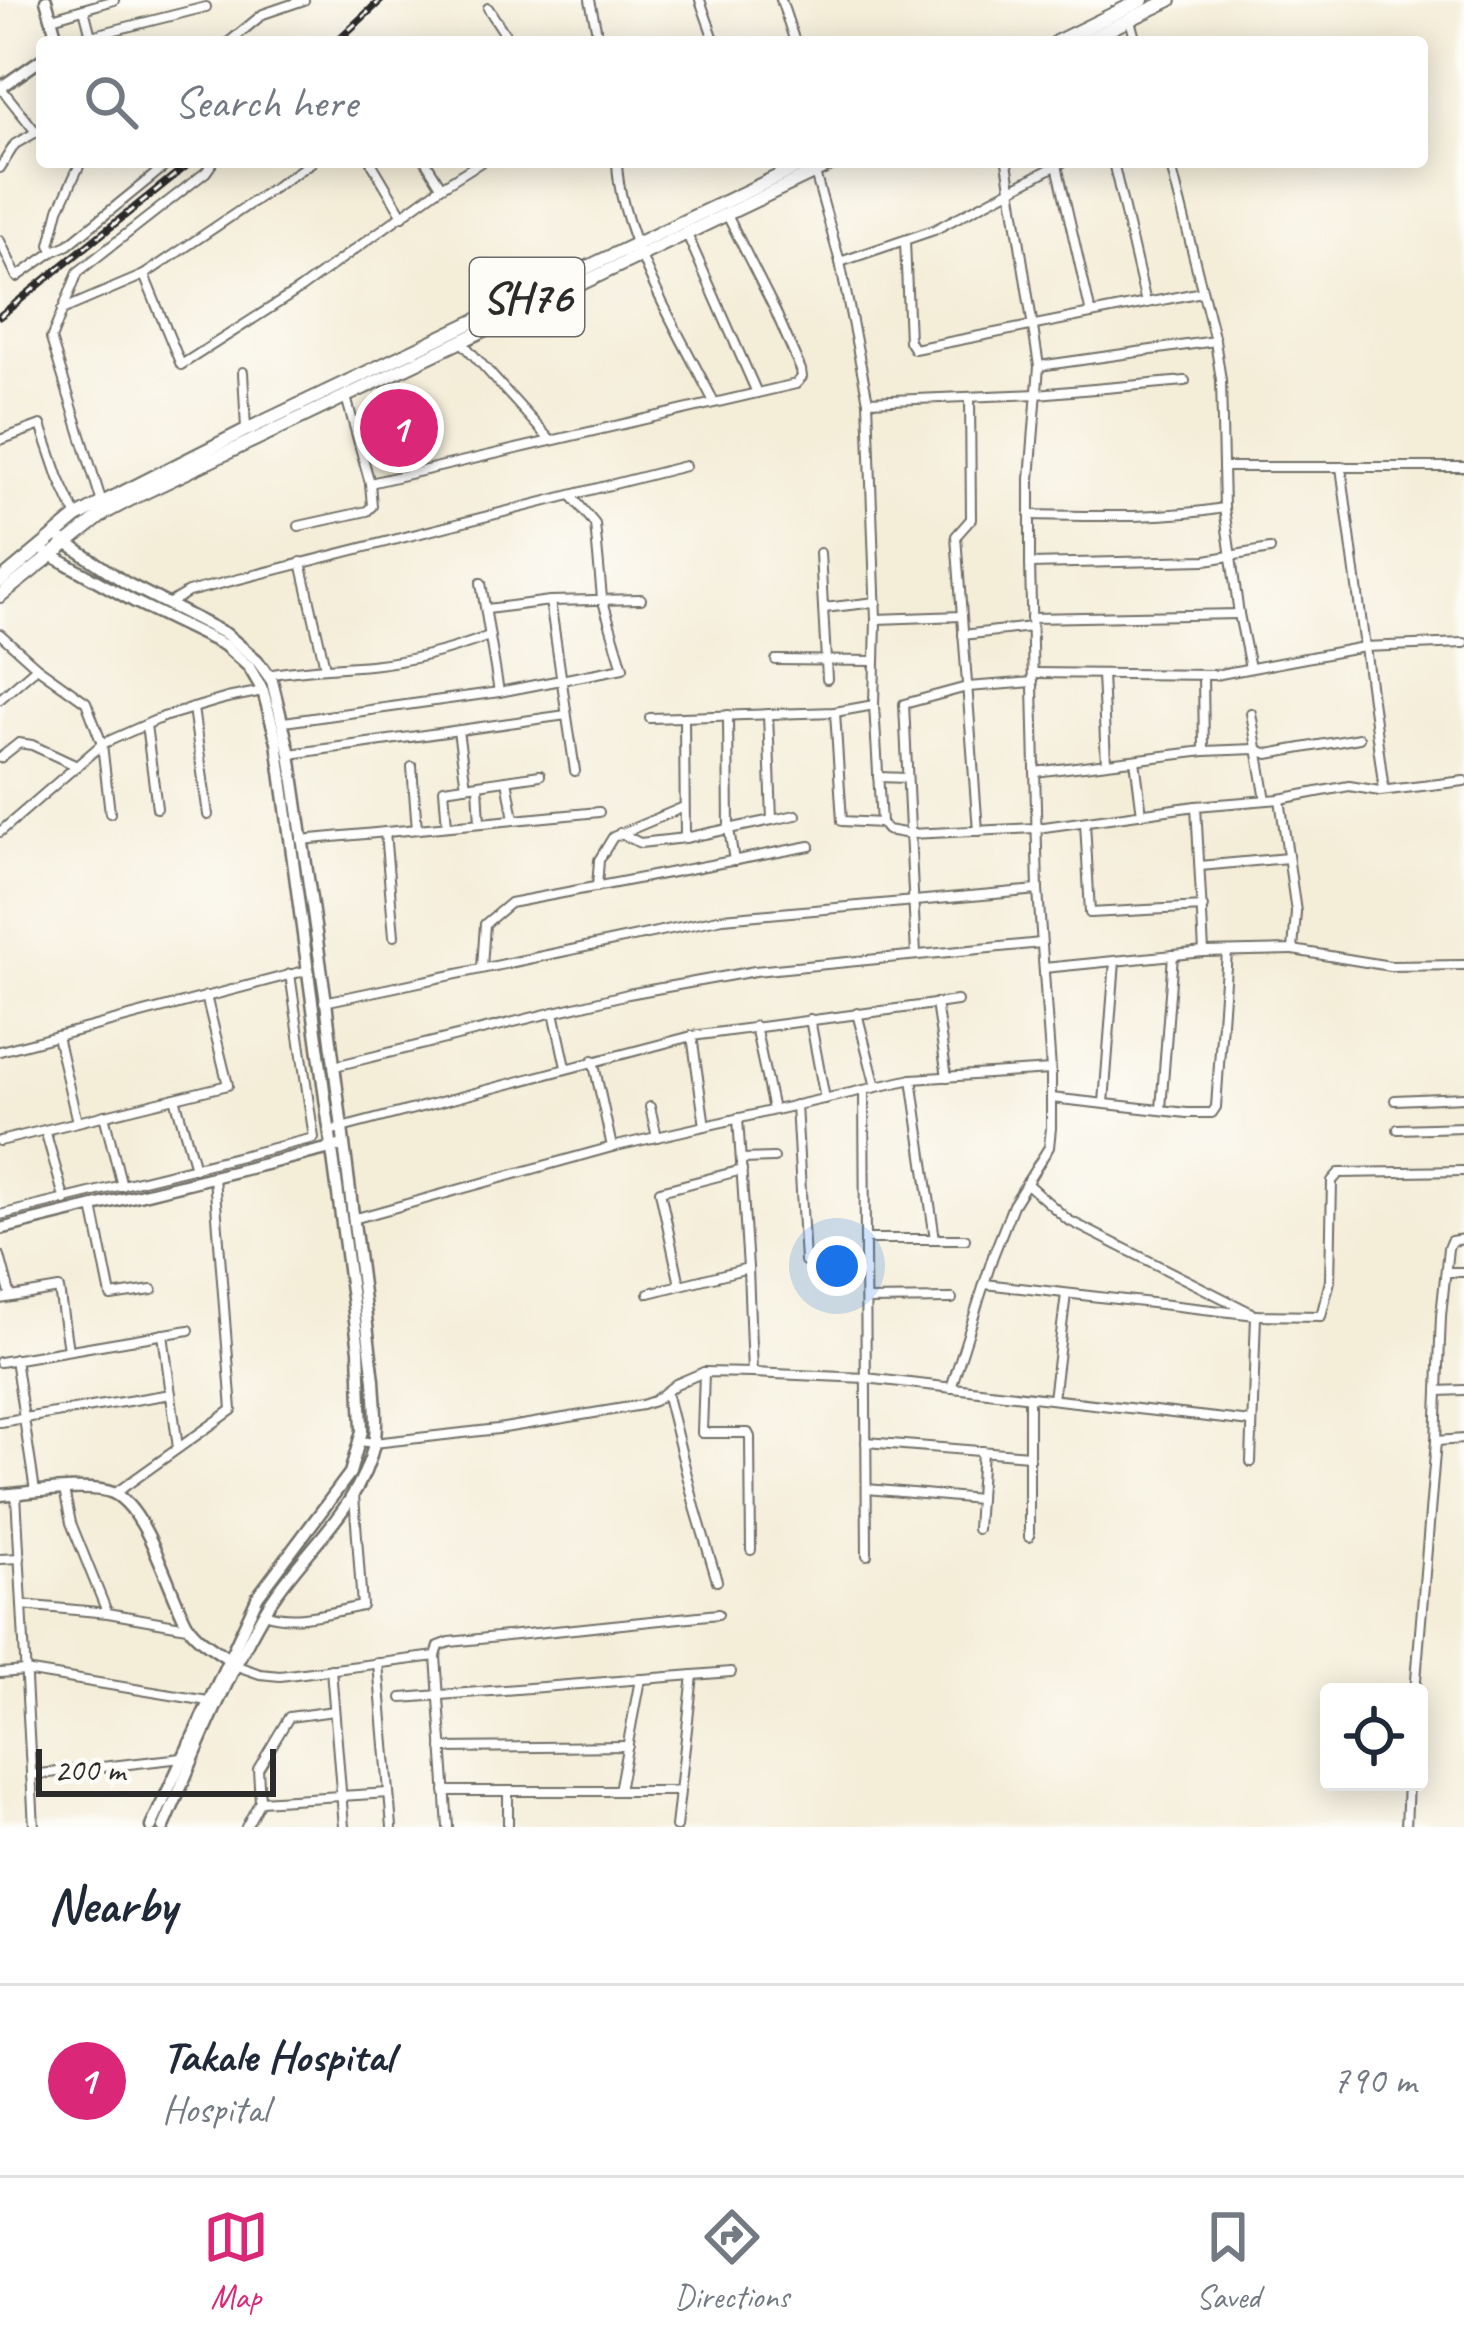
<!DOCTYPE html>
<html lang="en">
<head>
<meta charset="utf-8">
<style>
  body { margin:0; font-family:Caveat,sans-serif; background:#f6f6f7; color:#1f2937 }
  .controls { position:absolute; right:36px; bottom:36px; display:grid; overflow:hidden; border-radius:12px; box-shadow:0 6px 30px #0003 }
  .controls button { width:108px; height:108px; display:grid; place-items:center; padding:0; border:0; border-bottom:3px solid #e0e1e3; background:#fff; color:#1f2937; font:60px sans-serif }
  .scale { position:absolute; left:36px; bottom:30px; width:240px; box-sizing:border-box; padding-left:12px; border:6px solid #2b2b2b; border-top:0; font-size:33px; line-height:42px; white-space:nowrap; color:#2b2b2b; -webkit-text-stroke:9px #fdfcf7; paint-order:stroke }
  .you { position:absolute; left:837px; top:1266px; width:42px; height:42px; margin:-30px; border:9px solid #fff; border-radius:50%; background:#1a73e8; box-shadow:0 0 0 18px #1a73e833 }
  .badge { display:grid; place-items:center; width:78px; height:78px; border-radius:50%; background:#db2777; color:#fff; font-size:39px; font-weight:700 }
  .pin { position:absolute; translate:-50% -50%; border:6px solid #fff; box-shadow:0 3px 12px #0006 }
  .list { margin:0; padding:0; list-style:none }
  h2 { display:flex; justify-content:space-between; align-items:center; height:156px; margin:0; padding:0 48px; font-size:51px }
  h2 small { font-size:39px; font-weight:400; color:#747a83 }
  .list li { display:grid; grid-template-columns:78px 1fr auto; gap:36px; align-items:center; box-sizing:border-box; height:192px; padding:0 48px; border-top:3px solid #e0e1e3 }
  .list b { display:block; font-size:45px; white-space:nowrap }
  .list p { margin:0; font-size:39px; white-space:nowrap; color:#747a83 }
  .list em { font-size:39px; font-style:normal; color:#747a83 }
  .icon { flex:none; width:66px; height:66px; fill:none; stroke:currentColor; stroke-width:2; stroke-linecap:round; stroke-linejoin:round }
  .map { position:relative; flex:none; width:1464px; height:1827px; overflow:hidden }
  .search { position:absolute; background:#fff; box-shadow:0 6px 30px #0003; left:36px; right:36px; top:36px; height:132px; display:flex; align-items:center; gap:30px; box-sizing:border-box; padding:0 42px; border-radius:12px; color:#747a83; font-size:45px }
  .sheet { height:348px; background:#fff }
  nav { display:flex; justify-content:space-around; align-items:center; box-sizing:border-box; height:168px; border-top:3px solid #e0e1e3; background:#fff; font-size:33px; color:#747a83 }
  nav a { display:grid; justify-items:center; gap:6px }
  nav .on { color:#db2777 }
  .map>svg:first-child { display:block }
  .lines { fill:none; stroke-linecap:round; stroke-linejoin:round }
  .street-casing { stroke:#716f68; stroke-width:12 }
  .secondary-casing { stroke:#716f68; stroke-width:15 }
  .primary-casing { stroke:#716f68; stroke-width:16 }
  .street { stroke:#fff; stroke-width:8 }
  .secondary { stroke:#fff; stroke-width:10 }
  .primary { stroke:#fff; stroke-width:12 }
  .rail-casing { stroke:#2b2b2b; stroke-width:8 }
  .rail { stroke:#fdfcf7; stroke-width:3; stroke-dasharray:9; stroke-linecap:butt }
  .labels { text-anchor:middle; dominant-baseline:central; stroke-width:12; stroke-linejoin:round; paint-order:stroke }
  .shield { fill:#fdfcf7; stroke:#6a6a68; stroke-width:3 }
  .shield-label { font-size:45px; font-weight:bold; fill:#2b2b2b }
</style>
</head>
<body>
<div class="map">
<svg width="1464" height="1827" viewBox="0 0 1464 1827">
  <rect width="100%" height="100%" fill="#fdfcf7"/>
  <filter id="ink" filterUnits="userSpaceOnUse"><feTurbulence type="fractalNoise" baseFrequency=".00833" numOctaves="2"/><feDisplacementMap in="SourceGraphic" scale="24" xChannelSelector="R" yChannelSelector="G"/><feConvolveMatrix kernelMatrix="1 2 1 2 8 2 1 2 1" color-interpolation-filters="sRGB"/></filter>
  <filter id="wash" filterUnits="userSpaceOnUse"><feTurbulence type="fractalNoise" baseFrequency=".004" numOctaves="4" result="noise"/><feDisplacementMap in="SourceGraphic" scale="48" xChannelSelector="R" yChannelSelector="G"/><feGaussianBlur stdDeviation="2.7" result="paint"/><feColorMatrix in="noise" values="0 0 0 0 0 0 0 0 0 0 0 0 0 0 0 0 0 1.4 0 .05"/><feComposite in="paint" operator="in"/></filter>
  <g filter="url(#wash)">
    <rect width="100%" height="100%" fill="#f4edd8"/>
  </g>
  <g filter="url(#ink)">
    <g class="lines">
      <defs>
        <g id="street">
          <path d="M 590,0 L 599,42"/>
          <path d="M 700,0 L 715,42"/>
          <path d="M 781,0 L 795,42"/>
          <path d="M 488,8 L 510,42"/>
          <path d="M 84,9 L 91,36 L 206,7"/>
          <path d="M 52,18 L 114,0"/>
          <path d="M 1130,20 L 1136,42"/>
          <path d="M 229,42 L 263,14 L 304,0"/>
          <path d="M 1,88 L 36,132"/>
          <path d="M 81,162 L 59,209 L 50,245 L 54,251 L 68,245 L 170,162"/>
          <path d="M 371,162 L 403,216"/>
          <path d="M 426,162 L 441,186"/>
          <path d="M 617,162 C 619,235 681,337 714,402"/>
          <path d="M 1113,162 L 1146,303"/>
          <path d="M 1170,162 L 1215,341 L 1221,380 L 1224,508 L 1239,614 L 1250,668"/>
          <path d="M 1057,165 L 1091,314"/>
          <path d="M 0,168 L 15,144 L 42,129"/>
          <path d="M 815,173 L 840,262 L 868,401 L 876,619 L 874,705 L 881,823"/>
          <path d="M 686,232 L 757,393"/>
          <path d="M 0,241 L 17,277 L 54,251"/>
          <path d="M 905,241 L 909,341 L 914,349 L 1202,292"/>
          <path d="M 840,262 L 934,230 L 1063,162"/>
          <path d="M 144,275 L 312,162"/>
          <path d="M 62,310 L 144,275 L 181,365 L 300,289 L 441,187 L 481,162"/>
          <path d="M 460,340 L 550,440"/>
          <path d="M 1039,366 L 1215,341"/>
          <path d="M 243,372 L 246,429"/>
          <path d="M 970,397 L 971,519 L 956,536 L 978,831"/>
          <path d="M 868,401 L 1037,394 L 1185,381"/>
          <path d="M 0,440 L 41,425 L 59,478 L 77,517"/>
          <path d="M 1223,467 L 1464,467"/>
          <path d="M 1341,467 L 1384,790"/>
          <path d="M 370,483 L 796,384 L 802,377 L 801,370 L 774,308 L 726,213"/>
          <path d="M 102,503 L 51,339 L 78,272 L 206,172 L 213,162"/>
          <path d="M 1030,515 C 1095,516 1160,519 1224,508"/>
          <path d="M 299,526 L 367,511 L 372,506 L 370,483 L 346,397"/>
          <path d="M 820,553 L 827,679"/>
          <path d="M 301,562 L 325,667"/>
          <path d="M 1030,564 L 1206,560 L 1270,549"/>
          <path d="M 481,583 L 499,692"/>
          <path d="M 550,601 L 575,771"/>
          <path d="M 168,604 L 188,592 L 685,466"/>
          <path d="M 824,608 L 876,602"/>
          <path d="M 487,609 L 550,601 L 641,599"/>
          <path d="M 1031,618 L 1239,614"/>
          <path d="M 876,619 L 962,616"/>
          <path d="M 0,634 L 37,667 L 86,702 L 102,744 L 110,813"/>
          <path d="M 963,635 L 1031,627"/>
          <path d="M 776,660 L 875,661"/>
          <path d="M 1033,673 L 1215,675 L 1364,647 L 1464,643"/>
          <path d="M 1102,674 L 1106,763"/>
          <path d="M 267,675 C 302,668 336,668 370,665 C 411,661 452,650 489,636"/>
          <path d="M 1203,675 L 1204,751"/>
          <path d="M 0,699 L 37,667"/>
          <path d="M 193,708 L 208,815"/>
          <path d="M 835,712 L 842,821 L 881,823 L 887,830 L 910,834 L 1037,828 L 1196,806 L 1280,799 L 1349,786 L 1380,791 L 1464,781"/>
          <path d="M 1251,713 L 1266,800"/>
          <path d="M 728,715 L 729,829 L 734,861"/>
          <path d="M 684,717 L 685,838 L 772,820 L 768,714"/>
          <path d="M 650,718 L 835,712 L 874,705"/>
          <path d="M 284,722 L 499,692 L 623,668 L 602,598 L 595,524 L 571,495"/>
          <path d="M 146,725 L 157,808"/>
          <path d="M 458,731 L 466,786"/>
          <path d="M 290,754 L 566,715"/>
          <path d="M 0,758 L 19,743 L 32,745 L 77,766"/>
          <path d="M 1135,760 L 1142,814"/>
          <path d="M 412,767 L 417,829"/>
          <path d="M 1035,772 L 1204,751 L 1255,749 L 1268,754 L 1359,738"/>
          <path d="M 878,777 L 907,778"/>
          <path d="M 507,780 L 514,819"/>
          <path d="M 478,785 L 480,823"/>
          <path d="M 1196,806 L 1204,952"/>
          <path d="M 772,820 L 796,815"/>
          <path d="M 1085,822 L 1090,913 L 1203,907"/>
          <path d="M 447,826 L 444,789 L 540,775"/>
          <path d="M 0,832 L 102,744 L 163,717 L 227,698 L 263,691"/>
          <path d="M 385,832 L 394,936"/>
          <path d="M 620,833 L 640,843 L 685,838"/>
          <path d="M 301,840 L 599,812"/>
          <path d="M 1200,866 L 1288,858"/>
          <path d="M 597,887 L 599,860 L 613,837 L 684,807"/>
          <path d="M 1293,950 L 1390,966 L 1464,965"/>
          <path d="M 916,955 L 904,704 L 967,687 L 1033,682"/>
          <path d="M 482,967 L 485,924 L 510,903 L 810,846"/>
          <path d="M 1044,968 L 1204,952 L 1293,950 L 1296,912 L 1280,799"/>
          <path d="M 324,1002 L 723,918 L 1038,890"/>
          <path d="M 936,1003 L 947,1077"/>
          <path d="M 554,1012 L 566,1067"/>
          <path d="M 857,1013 L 876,1087"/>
          <path d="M 810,1019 L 825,1099"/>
          <path d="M 755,1026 L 773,1110"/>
          <path d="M 57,1036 L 77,1122"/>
          <path d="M 692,1036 L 705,1126"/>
          <path d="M 0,1051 L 308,970"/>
          <path d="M 593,1060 L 612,1147"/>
          <path d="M 335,1066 L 628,994 L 755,971 L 1041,943"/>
          <path d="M 912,1079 L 935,1239"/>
          <path d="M 864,1090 L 867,1555"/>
          <path d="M 175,1098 L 195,1168"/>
          <path d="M 1051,1098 L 1187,1113 L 1212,1113 L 1216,1107 L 1227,952"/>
          <path d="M 1395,1100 L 1464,1097"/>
          <path d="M 1104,1103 L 1115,961"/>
          <path d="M 796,1105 L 805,1261"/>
          <path d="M 650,1107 L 657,1137"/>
          <path d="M 1161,1109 L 1173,955"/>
          <path d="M 104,1115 L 122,1186"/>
          <path d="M 1398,1129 L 1464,1127"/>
          <path d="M 45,1130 L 65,1201"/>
          <path d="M 330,1131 L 692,1036 L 957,1001"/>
          <path d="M 0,1141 L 228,1085 L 206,996"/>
          <path d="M 741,1159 L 774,1158"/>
          <path d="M 1026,1183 L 1068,1220 L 1250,1312"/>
          <path d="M 93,1207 L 111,1296 L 152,1290"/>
          <path d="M 0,1215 L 314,1138 L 290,974"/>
          <path d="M 353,1219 L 612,1147 L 912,1079 L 1051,1070"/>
          <path d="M 865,1239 L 965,1239"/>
          <path d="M 0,1256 L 11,1297"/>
          <path d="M 748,1268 L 752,1373"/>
          <path d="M 1447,1272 L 1464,1272"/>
          <path d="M 985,1284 L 1256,1315 L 1321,1316 L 1330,1281 L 1332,1181 L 1339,1173 L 1464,1171"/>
          <path d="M 680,1285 L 660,1191 L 742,1170"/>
          <path d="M 649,1293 L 748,1268 L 738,1118"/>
          <path d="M 0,1299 L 59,1289 L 68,1350"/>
          <path d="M 866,1300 L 952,1299"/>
          <path d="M 163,1334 L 178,1448"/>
          <path d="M 15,1359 L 35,1491"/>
          <path d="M 0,1362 L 189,1330"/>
          <path d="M 704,1372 L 702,1433 L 748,1433 L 750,1437 L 751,1550"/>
          <path d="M 951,1388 L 993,1256 L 1013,1205 L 1049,1147 L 1051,1128 L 1051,1070 L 1038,890 L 1030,564 L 1030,479 L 1039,366 L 1007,162"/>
          <path d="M 1438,1391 L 1464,1390"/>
          <path d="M 666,1392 L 695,1507 L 717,1581"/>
          <path d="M 1053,1399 L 1066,1294"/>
          <path d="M 0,1422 L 171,1394"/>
          <path d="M 360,1441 L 374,1443 L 498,1429 L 642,1405 L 654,1401 L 676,1384 L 704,1372 L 752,1373 L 866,1378 L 1251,1422"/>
          <path d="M 1436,1441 L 1464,1439"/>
          <path d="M 866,1442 L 1029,1455"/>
          <path d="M 1251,1462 L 1256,1315"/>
          <path d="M 867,1489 L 979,1499"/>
          <path d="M 64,1490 L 71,1523 L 107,1612"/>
          <path d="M 16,1494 L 34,1827"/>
          <path d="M 114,1494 L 232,1410 L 214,1177"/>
          <path d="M 977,1529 L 982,1451"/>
          <path d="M 1029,1537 L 1029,1397"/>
          <path d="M 0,1559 L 20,1558"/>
          <path d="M 22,1605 L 108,1613 L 187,1627"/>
          <path d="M 264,1613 C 294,1624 331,1612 362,1606 L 354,1495"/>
          <path d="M 436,1656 L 448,1827"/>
          <path d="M 378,1663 L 392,1827"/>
          <path d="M 237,1666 L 260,1674 L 280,1676 L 436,1656 L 439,1646 L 450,1642 L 718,1614"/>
          <path d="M 331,1669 L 344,1827"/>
          <path d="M 0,1673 L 25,1671 L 208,1701"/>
          <path d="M 1415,1692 L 1436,1441 L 1441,1316 L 1448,1248 L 1451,1241 L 1464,1239"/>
          <path d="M 402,1698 L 731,1672"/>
          <path d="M 334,1711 L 289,1717 L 258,1769 L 260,1801 L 389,1793"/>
          <path d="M 442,1748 L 628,1746"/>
          <path d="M 31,1775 L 182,1758"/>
          <path d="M 445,1791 L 680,1791"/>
          <path d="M 619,1791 L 640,1679"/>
          <path d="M 246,1827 L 260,1801"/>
          <path d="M 508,1827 L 508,1791"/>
          <path d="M 676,1827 L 693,1675"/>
          <path d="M 1406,1827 L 1408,1782"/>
        </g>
        <g id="secondary">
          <path d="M 46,0 L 58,42"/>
          <path d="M 0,88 L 42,59"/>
          <path d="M 62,540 L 126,583 L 226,634 L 257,660 L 272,681 L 290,754 L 326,1002 L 374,1380 C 375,1401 378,1423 374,1444 C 360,1510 298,1555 265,1611 C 225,1679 195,1755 164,1827"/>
          <path d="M 47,553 L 133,601 L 224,645 L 239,658 L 249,667 L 263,691 L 277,742 L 359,1350 L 362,1431 L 350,1473 L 258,1596 L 151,1827"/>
          <path d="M 0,1229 L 339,1146"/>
          <path d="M 0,1495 C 27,1493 90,1483 113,1493 C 148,1510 169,1592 187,1624 C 197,1640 215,1649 230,1660"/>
        </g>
        <g id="primary">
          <path d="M 1056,42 L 1142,0"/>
          <path d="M 1083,42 L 1170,0"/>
          <path d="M 0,581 L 77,517 L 102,503 L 246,430 L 808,162"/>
          <path d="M 0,596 L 105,513 L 137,496 L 836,162"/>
        </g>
      </defs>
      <use href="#street" class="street-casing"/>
      <use href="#secondary" class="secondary-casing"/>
      <use href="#primary" class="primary-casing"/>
      <use href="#street" class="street"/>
      <use href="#secondary" class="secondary"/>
      <use href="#primary" class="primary"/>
      <defs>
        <g id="rail">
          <path d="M 336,42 L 381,0"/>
          <path d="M 0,316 L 191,162"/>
        </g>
      </defs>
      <use href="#rail" class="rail-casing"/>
      <use href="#rail" class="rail"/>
    </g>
  </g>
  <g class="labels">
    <rect class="shield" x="470" y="258" width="114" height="78" rx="9"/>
    <g class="shield-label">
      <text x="527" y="297">SH76</text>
    </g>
  </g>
</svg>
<div class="controls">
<button><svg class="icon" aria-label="locate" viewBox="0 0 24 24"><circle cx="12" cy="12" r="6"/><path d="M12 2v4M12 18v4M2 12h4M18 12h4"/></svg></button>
</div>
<div class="scale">200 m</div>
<div class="you"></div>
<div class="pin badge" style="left:399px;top:428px">1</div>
<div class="search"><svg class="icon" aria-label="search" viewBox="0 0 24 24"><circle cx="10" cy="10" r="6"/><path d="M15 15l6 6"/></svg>Search here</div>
</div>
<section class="sheet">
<h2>Nearby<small></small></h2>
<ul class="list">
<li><span class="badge">1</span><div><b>Takale Hospital</b><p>Hospital</p></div><em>790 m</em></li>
</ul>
</section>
<nav>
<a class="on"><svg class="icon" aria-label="map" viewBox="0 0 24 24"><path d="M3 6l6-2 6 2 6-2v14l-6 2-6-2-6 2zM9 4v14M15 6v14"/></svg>Map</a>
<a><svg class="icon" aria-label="directions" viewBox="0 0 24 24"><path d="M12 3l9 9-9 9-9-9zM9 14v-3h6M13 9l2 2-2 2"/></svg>Directions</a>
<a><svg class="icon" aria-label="saved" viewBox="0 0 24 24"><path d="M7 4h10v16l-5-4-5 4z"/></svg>Saved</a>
</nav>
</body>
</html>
